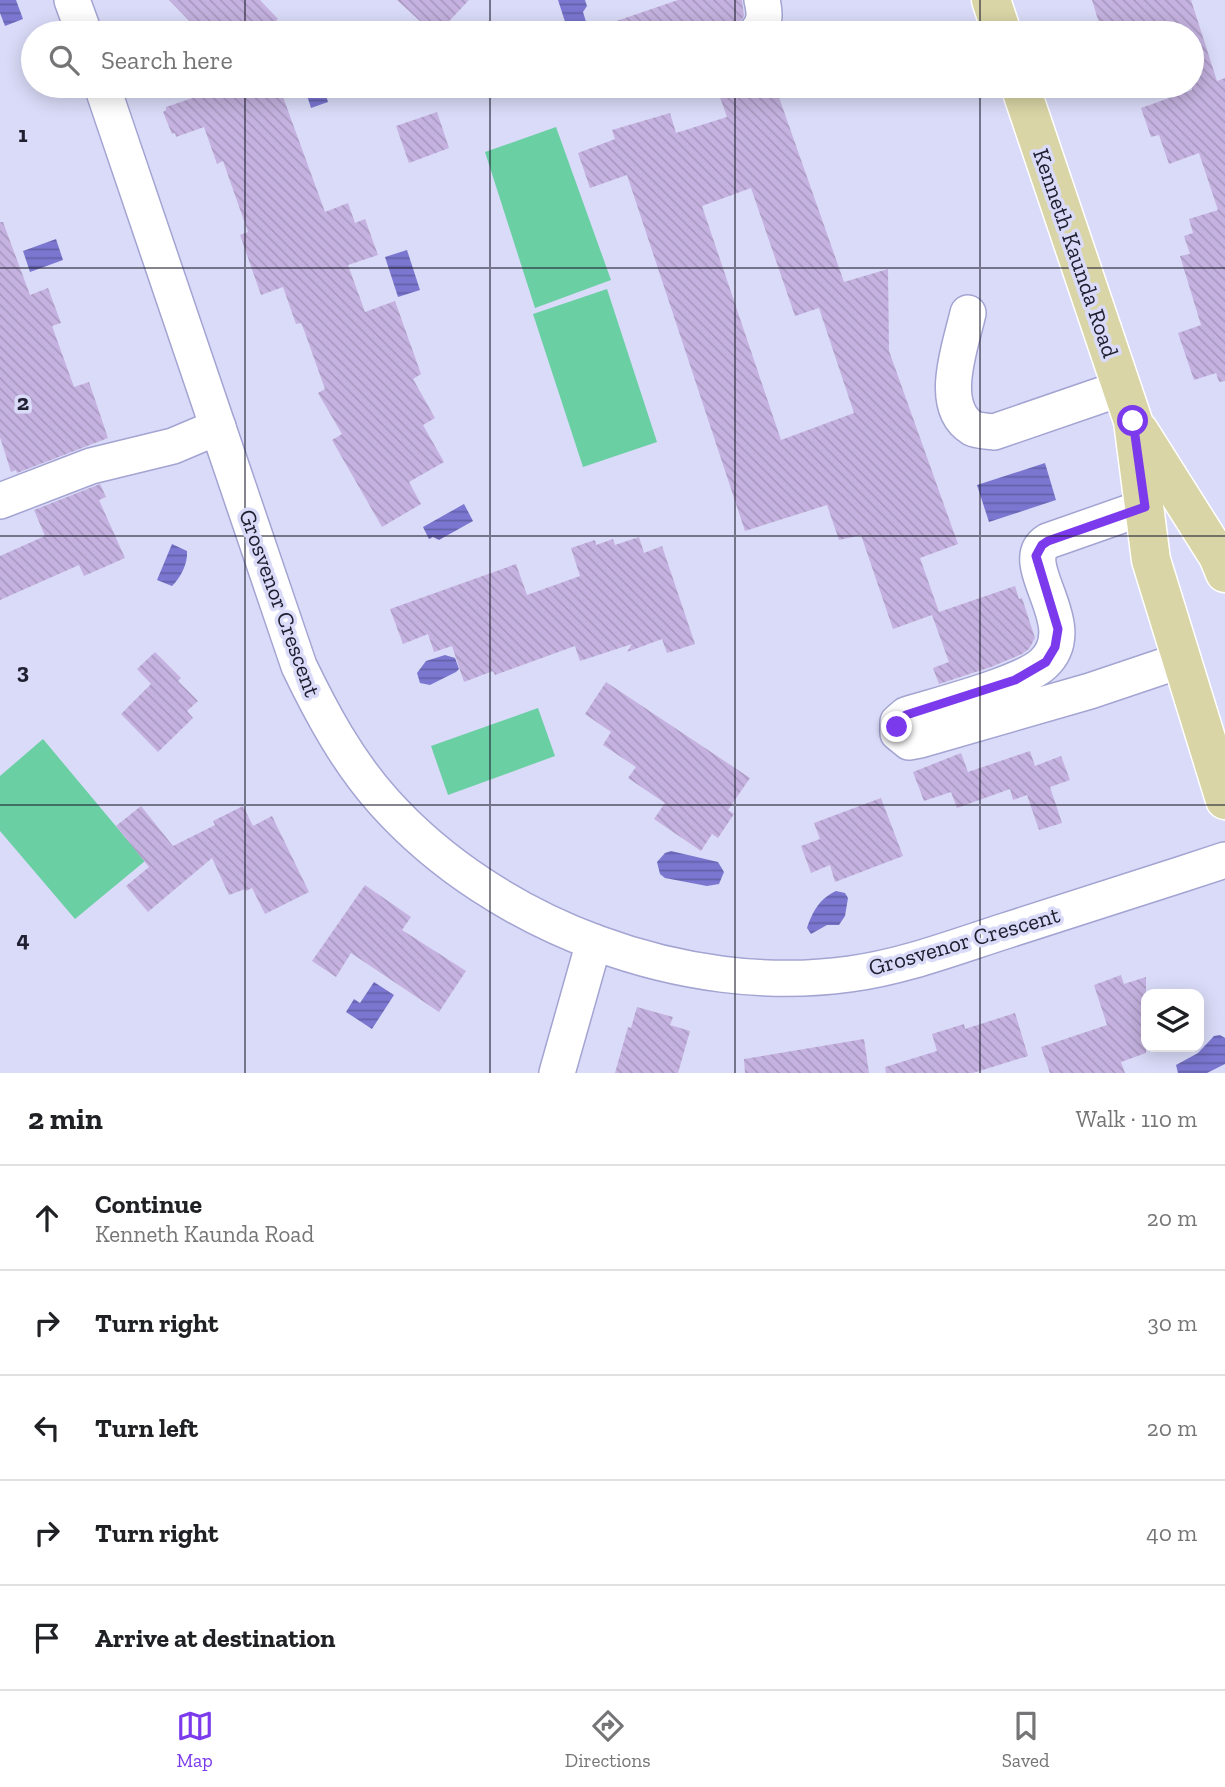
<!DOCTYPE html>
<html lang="en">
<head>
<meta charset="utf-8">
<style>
  body { margin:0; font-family:"Zilla Slab",serif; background:#f6f6f6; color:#202124 }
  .controls { position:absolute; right:21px; bottom:21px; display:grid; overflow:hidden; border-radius:14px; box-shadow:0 4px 18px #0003 }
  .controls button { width:63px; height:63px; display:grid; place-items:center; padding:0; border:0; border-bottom:2px solid #e0e0e0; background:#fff; color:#202124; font:35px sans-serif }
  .stop { position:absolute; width:21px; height:21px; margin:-16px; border:5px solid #7c3aed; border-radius:50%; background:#fff }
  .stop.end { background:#7c3aed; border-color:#fff; box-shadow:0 2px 7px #0008 }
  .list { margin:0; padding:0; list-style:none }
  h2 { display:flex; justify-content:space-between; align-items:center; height:91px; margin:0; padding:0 28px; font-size:30px }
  h2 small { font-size:23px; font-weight:400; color:#757577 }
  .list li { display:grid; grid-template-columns:46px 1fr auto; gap:21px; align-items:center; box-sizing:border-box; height:105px; padding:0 28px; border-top:2px solid #e0e0e0 }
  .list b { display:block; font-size:26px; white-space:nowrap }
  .list p { margin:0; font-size:23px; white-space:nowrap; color:#757577 }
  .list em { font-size:23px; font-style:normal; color:#757577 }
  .icon { flex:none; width:38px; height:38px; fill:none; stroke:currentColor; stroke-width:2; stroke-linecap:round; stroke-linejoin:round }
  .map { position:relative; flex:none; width:1225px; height:1073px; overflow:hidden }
  .search { position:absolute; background:#fff; box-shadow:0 4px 18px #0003; left:21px; right:21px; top:21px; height:77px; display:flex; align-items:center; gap:18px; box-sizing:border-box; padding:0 24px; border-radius:38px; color:#757577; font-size:26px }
  .sheet { height:616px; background:#fff }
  nav { display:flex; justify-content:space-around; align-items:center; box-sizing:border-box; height:98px; border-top:2px solid #e0e0e0; background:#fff; font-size:19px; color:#757577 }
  nav a { display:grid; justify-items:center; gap:4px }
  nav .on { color:#7c3aed }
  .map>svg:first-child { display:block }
  .green { fill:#6bcfa4 }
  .water { fill:url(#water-rules) }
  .building { fill:url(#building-back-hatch); fill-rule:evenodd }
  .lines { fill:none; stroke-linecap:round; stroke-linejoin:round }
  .minor-casing { stroke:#a3a4d2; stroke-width:38 }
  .major-casing { stroke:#fff; stroke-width:41 }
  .minor { stroke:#fff; stroke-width:35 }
  .major { stroke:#d9d5a6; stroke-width:38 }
  .route { stroke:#7c3aed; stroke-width:9 }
  .grid { fill:none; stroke:#202032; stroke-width:2; stroke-opacity:0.55 }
  .labels { text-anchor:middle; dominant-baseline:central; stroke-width:7; stroke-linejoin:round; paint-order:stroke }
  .street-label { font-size:23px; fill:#202032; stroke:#dadbf8 }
  .grid-label { font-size:23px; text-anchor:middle; font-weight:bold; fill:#202032; stroke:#dadbf8; stroke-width:7; stroke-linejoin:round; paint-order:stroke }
</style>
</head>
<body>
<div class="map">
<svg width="1225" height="1073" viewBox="0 0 1225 1073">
  <defs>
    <pattern id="water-rules" width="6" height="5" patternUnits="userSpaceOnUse" patternTransform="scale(1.75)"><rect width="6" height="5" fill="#7b77d1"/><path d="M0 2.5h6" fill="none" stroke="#6461aa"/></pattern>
    <pattern id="building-back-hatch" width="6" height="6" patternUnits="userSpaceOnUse" patternTransform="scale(1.75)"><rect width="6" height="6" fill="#c5b2e0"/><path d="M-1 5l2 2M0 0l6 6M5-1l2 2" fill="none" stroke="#a999c1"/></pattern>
  </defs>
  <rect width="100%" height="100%" fill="#dadbf8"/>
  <g class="green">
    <path d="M 556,127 L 611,280 L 535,308 L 485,152 Z"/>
    <path d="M 607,289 L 657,442 L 583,467 L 533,314 Z"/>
    <path d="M 538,708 L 555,756 L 448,795 L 431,746 Z"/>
    <path d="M 43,739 L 145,861 L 75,919 L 0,831 L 0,776 Z"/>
  </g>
  <g class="water">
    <path d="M 0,0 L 16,0 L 23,19 L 5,26 L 0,13 Z"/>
    <path d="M 558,0 L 585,0 L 587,6 L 583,12 L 587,25 L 568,31 Z"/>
    <path d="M 304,86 L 323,86 L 328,102 L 311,108 Z"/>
    <path d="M 56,239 L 63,260 L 30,272 L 23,251 Z"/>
    <path d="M 407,250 L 420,290 L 398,297 L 385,257 Z"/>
    <path d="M 1045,463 L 1056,500 L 989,522 L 977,485 Z"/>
    <path d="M 464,504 L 473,521 L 439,540 L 433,537 L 429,539 L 423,527 Z"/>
    <path d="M 172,544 L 187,551 C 188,563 181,577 172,586 L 157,580 Z"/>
    <path d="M 445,655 L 455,658 L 459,669 L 456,672 L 430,685 L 420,683 L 417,673 L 426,661 Z"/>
    <path d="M 671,851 L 718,862 L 724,872 L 719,884 L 707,886 L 665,878 L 660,874 L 657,862 L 665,853 Z"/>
    <path d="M 836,891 L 845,893 L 848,898 L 845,916 L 839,925 L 827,925 L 811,934 L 807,928 C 813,911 819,899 836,891 Z"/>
    <path d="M 374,982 L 394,995 L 372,1029 L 346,1012 L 354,999 L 360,1003 Z"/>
    <path d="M 1220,1035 L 1225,1038 L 1225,1064 L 1207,1073 L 1178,1073 L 1176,1065 L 1198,1053 L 1214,1036 Z"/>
  </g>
  <g class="building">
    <path d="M 169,0 L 260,0 L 278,19 L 262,33 L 201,33 Z"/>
    <path d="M 397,0 L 469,0 L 438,33 L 433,33 Z"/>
    <path d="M 678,0 L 742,0 L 744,16 L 736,29 L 736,33 L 594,33 L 593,29 Z"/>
    <path d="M 1092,0 L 1191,0 L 1217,81 L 1225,78 L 1225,381 L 1219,382 L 1216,373 L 1194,380 L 1178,333 L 1201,325 L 1180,256 L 1190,254 L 1184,236 L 1193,233 L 1189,219 L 1218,210 L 1199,153 L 1169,164 L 1159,135 L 1151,137 L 1141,108 L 1192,90 L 1192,33 L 1102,33 Z"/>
    <path d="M 228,86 L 279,86 L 325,212 L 348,203 L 355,223 L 365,219 L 378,255 L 348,265 L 365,312 L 395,301 L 421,374 L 413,379 L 435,418 L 423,425 L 444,462 L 409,482 L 421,504 L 382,527 L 332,440 L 342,434 L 318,393 L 325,389 L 304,330 L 301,323 L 296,324 L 283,287 L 261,295 L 240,235 L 248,232 L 223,161 L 217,164 L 204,127 L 176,137 L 175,133 L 172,134 L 163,112 L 166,110 L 166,107 Z"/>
    <path d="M 716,86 L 775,86 L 844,282 L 888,269 L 889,351 L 958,544 L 920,558 L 939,612 L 1015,586 L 1019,599 L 1022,598 L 1035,638 L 1029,649 L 1022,654 L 991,667 L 939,684 L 933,668 L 949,662 L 932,615 L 893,629 L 861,535 L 839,540 L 827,505 L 745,531 L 627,175 L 590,188 L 578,153 L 615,139 L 612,130 L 670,113 L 676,133 L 727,117 ZM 751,188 L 795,316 L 819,308 L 854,413 L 781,440 L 702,206 Z"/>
    <path d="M 437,112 L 449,148 L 409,163 L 396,126 Z"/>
    <path d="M 0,222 L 3,222 L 30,295 L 48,288 L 61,323 L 52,326 L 74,387 L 89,382 L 108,438 L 17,473 L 16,470 L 11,472 L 0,437 Z"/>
    <path d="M 100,484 L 106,497 L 99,500 L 125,558 L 84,576 L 79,565 L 0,600 L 0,556 L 45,536 L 34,510 Z"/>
    <path d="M 639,537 L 644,553 L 662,546 L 695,644 L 667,653 L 662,639 L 627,652 L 632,644 L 580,661 L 575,646 L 495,675 L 493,671 L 464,682 L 452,646 L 434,652 L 428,634 L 403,644 L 390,609 L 516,564 L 527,595 L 580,576 L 571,548 L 595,540 L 596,545 L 613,539 L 615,545 Z"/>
    <path d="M 155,652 L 181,678 L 178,681 L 198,701 L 187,711 L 193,718 L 158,752 L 121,714 L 151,684 L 137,669 Z"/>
    <path d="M 606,682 L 750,778 L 728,810 L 734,814 L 718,838 L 712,834 L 701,851 L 654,819 L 665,803 L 628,778 L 636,767 L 603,745 L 611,732 L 585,714 Z"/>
    <path d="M 1030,751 L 1035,766 L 1061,756 L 1070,780 L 1050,787 L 1062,823 L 1039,830 L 1027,795 L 1013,800 L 1010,789 L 957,808 L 951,792 L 924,801 L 913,772 L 961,753 L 968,772 Z"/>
    <path d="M 881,798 L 903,856 L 835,882 L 830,865 L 811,873 L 801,846 L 820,839 L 814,823 Z"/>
    <path d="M 141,806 L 173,846 L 215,825 L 213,821 L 243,806 L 253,826 L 272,816 L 309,892 L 265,914 L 252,888 L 246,891 L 245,889 L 229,895 L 212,858 L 148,912 L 126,886 L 149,867 L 116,826 Z"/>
    <path d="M 365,885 L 411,917 L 402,930 L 466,971 L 439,1012 L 351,953 L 336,977 L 312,961 Z"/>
    <path d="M 1121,975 L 1124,984 L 1146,977 L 1146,1053 L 1121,1062 L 1125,1073 L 1050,1073 L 1041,1047 L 1107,1025 L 1094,985 Z"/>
    <path d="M 637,1007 L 673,1017 L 670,1025 L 690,1031 L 678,1073 L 615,1073 L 628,1027 L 631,1028 Z"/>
    <path d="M 1015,1013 L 1028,1056 L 973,1073 L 886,1073 L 885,1067 L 937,1051 L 932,1034 L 964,1024 L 965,1029 Z"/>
    <path d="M 864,1039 L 869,1073 L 745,1073 L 744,1059 Z"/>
  </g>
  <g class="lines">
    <defs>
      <g id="minor">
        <path d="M 72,0 L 84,33"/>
        <path d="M 756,33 C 766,23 765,13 762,0"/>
        <path d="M 102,86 L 299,666 C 322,714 348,762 384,802 C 495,926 685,997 850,974 C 903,967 955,947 1005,931 C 1079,907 1152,884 1225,860"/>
        <path d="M 968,313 C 961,345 937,406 972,428 C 978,431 987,431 994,432 L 1122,388"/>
        <path d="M 0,501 L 91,466 L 173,446 L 218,427"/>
        <path d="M 1145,507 L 1048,541 C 1012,563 1086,625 1043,664 C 1021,684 938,705 906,715 L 898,722 L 898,733 L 909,742 L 920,740 L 1090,691 L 1182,660"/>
        <path d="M 557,1073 L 594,942"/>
      </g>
      <g id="major">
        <path d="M 991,0 L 1002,33"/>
        <path d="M 1020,86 L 1133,421 L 1151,560 L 1225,800"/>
        <path d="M 1139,431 L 1218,556 L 1225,573"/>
      </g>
    </defs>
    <use href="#minor" class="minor-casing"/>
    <use href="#major" class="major-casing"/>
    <use href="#minor" class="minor"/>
    <use href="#major" class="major"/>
  </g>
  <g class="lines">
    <path class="route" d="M 897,727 L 900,719 L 906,715 L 1015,680 L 1046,662 L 1055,647 L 1058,629 L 1036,556 L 1042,545 L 1048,541 L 1145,507 L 1133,421"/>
  </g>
  <path class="grid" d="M 245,0 L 245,33M 490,0 L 490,33M 735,0 L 735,33M 980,0 L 980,33M 245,86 L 245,1073M 490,86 L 490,1073M 735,86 L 735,1073M 980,86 L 980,1073M 0,268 L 1225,268M 0,536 L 1225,536M 0,805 L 1225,805"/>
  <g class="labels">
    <g class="street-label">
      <text transform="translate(1076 253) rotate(71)">Kenneth Kaunda Road</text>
      <text transform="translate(280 603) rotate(70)">Grosvenor Crescent</text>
      <text transform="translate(964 941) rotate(-16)">Grosvenor Crescent</text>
    </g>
  </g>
  <g class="grid-label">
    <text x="23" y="142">1</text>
    <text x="23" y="410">2</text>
    <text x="23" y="679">3</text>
    <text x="23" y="947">4</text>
  </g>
</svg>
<div class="controls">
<button><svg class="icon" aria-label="layers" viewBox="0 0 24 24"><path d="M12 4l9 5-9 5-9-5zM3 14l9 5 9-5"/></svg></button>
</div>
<div class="stop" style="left:1133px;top:421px"></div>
<div class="stop end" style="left:897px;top:727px"></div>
<div class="search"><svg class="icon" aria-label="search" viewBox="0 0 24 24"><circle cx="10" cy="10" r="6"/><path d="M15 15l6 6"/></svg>Search here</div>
</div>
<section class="sheet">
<h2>2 min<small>Walk · 110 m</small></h2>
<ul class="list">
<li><svg class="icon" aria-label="ahead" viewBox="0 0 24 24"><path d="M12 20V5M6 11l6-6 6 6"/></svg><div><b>Continue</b><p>Kenneth Kaunda Road</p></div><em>20 m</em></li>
<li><svg class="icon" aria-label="right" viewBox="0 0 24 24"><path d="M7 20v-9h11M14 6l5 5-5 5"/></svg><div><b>Turn right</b></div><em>30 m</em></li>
<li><svg class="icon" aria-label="left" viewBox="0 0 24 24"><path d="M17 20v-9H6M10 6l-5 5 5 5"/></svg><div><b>Turn left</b></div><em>20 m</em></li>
<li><svg class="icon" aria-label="right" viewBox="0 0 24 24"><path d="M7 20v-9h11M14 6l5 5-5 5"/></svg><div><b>Turn right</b></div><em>40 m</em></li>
<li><svg class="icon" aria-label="arrive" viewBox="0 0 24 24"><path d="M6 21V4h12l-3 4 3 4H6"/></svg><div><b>Arrive at destination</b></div></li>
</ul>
</section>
<nav>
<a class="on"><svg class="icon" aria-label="map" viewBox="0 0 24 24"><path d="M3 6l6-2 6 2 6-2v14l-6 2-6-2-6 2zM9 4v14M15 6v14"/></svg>Map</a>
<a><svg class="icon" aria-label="directions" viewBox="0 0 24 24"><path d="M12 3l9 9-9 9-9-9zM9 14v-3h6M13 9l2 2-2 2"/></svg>Directions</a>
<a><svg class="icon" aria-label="saved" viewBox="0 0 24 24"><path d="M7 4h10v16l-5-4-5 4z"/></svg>Saved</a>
</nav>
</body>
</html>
